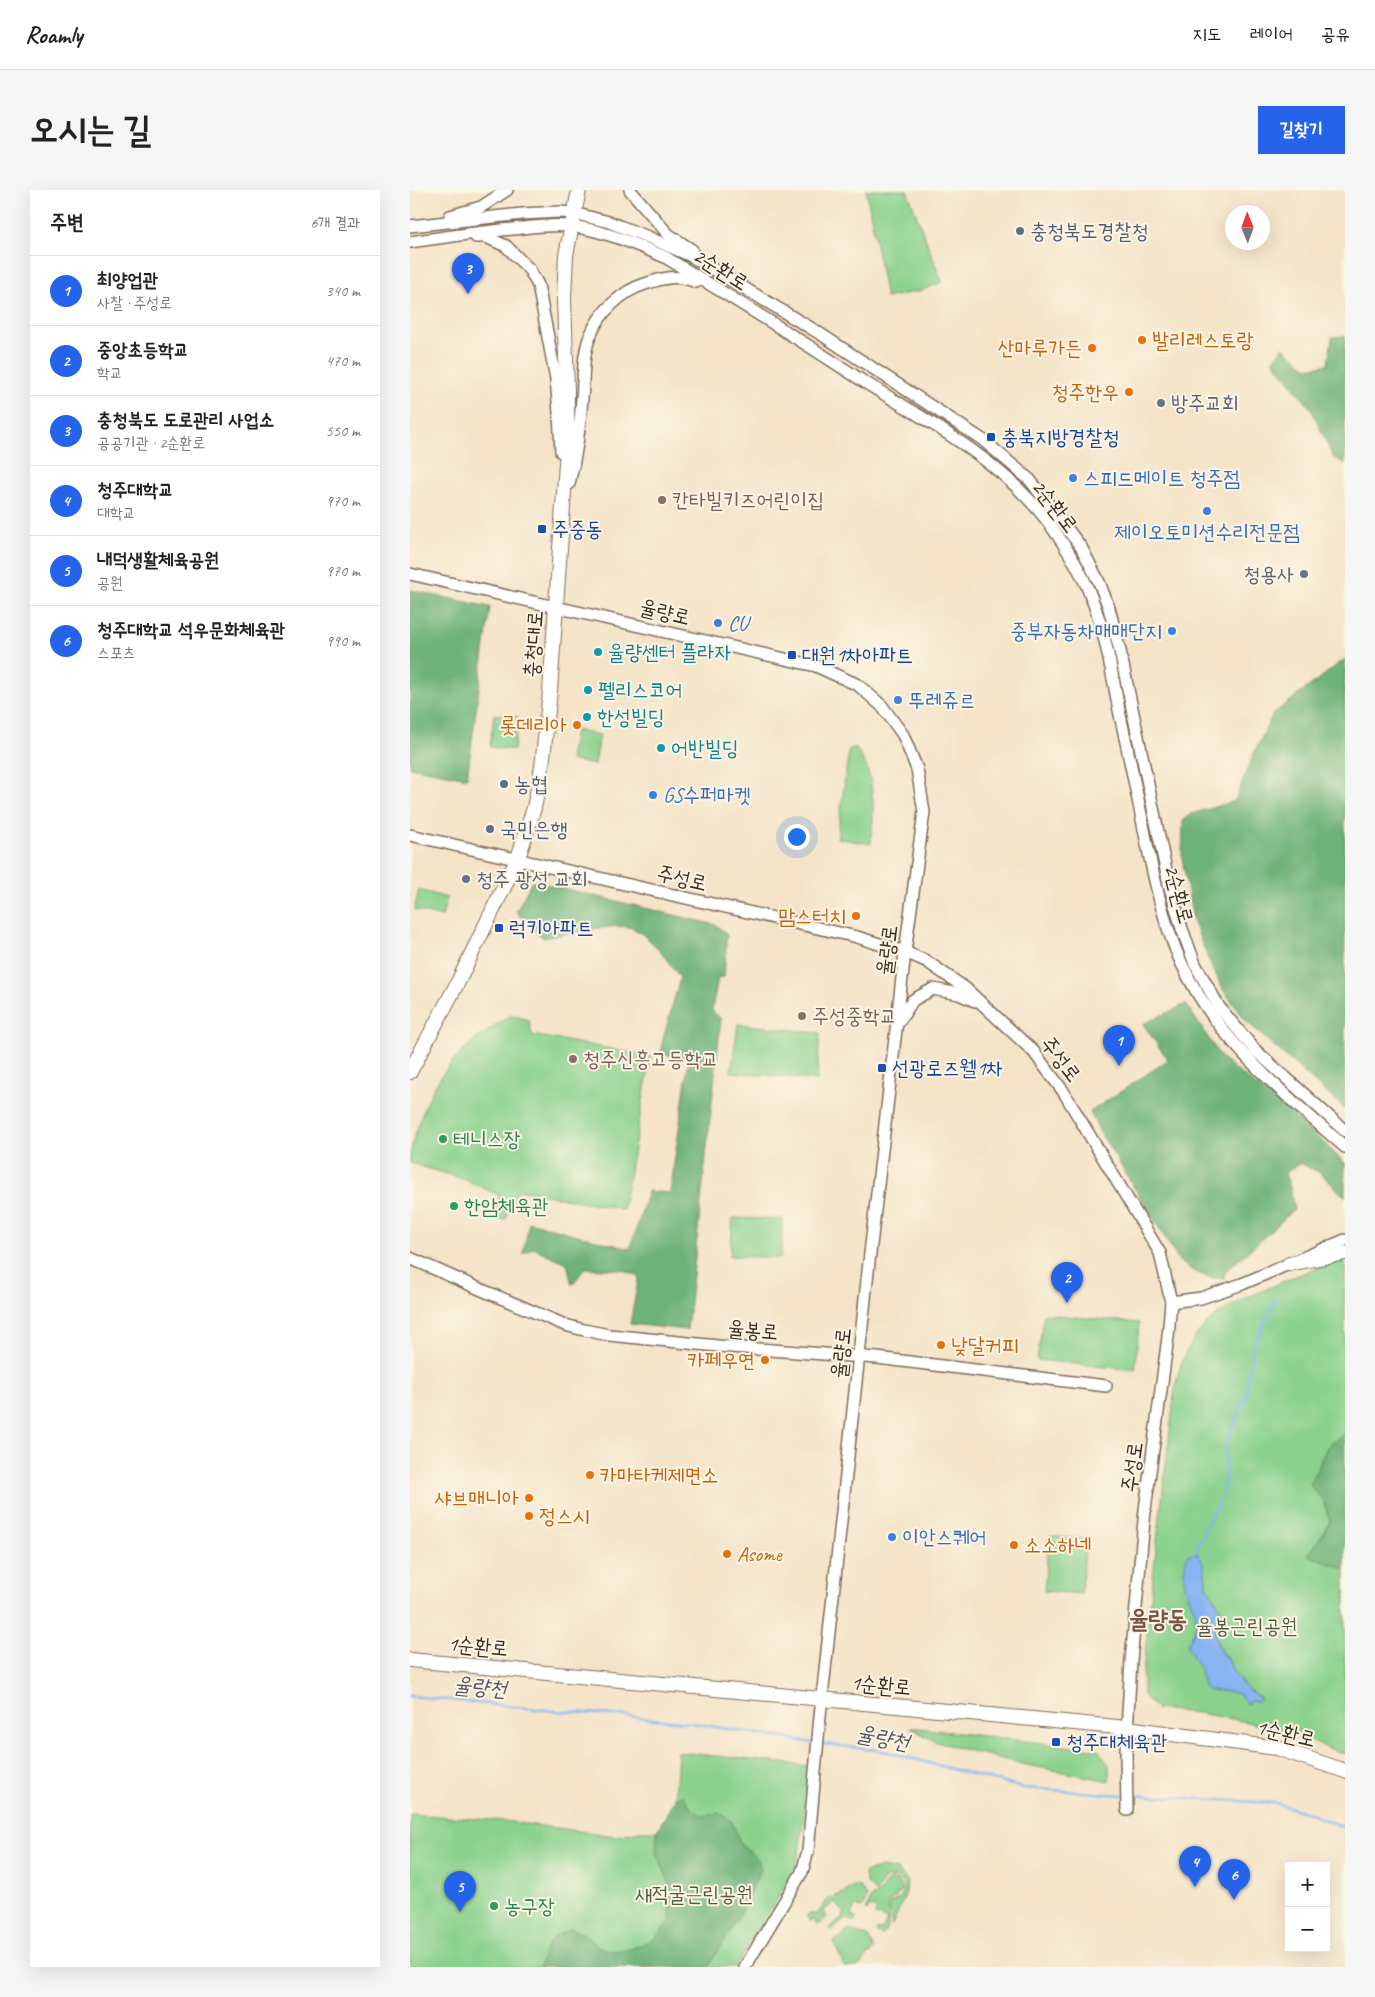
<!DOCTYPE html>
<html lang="ko">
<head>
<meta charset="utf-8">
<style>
  body { margin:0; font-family:Caveat,"Poor Story",sans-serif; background:#f6f6f6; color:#222 }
  .controls { position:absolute; right:15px; bottom:15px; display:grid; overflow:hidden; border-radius:0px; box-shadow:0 5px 20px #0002 }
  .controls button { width:45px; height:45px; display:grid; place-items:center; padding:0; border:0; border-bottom:1px solid #e0e0e0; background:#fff; color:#222; font:25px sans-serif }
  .compass { position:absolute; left:815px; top:15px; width:45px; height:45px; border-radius:50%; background:#fff; box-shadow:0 5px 20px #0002; rotate:359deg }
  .you { position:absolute; left:386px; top:646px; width:18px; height:18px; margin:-12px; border:4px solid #fff; border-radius:50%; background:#1a73e8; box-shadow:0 0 0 8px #1a73e833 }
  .badge { display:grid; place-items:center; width:32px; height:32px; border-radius:50%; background:#2563eb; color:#fff; font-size:16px; font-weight:700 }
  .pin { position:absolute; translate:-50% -41px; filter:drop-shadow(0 1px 2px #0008) }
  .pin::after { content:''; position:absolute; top:26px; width:18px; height:15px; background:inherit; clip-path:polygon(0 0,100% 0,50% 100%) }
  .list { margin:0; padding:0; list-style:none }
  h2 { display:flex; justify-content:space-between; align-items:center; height:65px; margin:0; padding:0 20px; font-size:21px }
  h2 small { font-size:16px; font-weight:400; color:#767676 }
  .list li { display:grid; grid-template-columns:32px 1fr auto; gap:15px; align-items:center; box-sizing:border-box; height:70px; padding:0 20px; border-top:1px solid #e0e0e0 }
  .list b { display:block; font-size:19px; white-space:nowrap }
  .list p { margin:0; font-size:16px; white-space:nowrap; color:#767676 }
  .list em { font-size:16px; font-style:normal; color:#767676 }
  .map { position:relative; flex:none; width:935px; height:1777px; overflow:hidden; border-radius:0px }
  header { display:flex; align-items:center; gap:30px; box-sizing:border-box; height:70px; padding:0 25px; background:#fff; border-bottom:1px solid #e0e0e0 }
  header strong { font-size:24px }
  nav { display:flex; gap:28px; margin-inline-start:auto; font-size:18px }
  .intro { display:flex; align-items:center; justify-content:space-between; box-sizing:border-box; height:120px; padding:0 30px }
  h1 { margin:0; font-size:35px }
  .button { padding:12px 22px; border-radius:0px; background:#2563eb; color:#fff; font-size:18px; font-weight:700 }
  main { display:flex; gap:30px; padding:0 30px }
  aside { flex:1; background:#fff; border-radius:0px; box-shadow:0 5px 20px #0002 }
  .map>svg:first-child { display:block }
  .green { fill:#89d18c; stroke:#627e55 }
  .forest { fill:#6eb378; stroke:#546e4b }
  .water { fill:#86b5f1; stroke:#607088 }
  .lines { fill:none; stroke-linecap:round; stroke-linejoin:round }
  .stream { stroke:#86b5f1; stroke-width:2.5 }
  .minor-casing { stroke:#7c6b59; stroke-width:14 }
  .major-casing { stroke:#7c6b59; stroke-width:16 }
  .minor { stroke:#fff; stroke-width:11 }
  .major { stroke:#fff; stroke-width:14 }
  .service-dot { fill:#5c6f8a; stroke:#fcf5e5; stroke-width:2 }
  .food-dot { fill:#e8710a; stroke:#fcf5e5; stroke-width:2 }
  .worship-dot { fill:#6b7280; stroke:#fcf5e5; stroke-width:2 }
  .transit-dot { fill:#1a4fb4; stroke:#fcf5e5; stroke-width:2 }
  .shop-dot { fill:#3f7fe0; stroke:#fcf5e5; stroke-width:2 }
  .education-dot { fill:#8d6e63; stroke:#fcf5e5; stroke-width:2 }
  .culture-dot { fill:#0f9aa8; stroke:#fcf5e5; stroke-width:2 }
  .leisure-dot { fill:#2e9e5b; stroke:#fcf5e5; stroke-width:2 }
  .labels { text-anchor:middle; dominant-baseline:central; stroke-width:4; stroke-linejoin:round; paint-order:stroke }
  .service-label { font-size:21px; fill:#4e5e75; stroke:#fcf5e5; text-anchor:start }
  .street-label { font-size:21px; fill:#3b2a1e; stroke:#fcf5e5 }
  .food-label { font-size:21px; fill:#c56008; stroke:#fcf5e5; text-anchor:start }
  .worship-label { font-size:21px; fill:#5b616d; stroke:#fcf5e5; text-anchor:start }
  .transit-label { font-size:21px; fill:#164399; stroke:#fcf5e5; text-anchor:start }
  .shop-label { font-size:21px; fill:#366cbe; stroke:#fcf5e5; text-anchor:start }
  .education-label { font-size:21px; fill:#785e54; stroke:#fcf5e5; text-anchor:start }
  .culture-label { font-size:21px; fill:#0d838f; stroke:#fcf5e5; text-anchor:start }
  .leisure-label { font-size:21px; fill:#27864d; stroke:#fcf5e5; text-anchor:start }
  .park-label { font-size:21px; fill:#525c3f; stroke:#fcf5e5 }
  .water-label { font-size:22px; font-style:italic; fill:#52545d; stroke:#fcf5e5 }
  .quarter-label { font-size:24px; font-weight:bold; fill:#7a5445; stroke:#fcf5e5 }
</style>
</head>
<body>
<header>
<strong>Roamly</strong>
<nav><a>지도</a><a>레이어</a><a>공유</a></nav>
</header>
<div class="intro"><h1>오시는 길</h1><a class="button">길찾기</a></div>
<main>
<aside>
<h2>주변<small>6개 결과</small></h2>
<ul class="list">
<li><span class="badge">1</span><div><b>최양업관</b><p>사찰 · 주성로</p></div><em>340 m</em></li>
<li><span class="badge">2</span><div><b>중앙초등학교</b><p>학교</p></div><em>470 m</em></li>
<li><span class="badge">3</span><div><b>충청북도 도로관리 사업소</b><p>공공기관 · 2순환로</p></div><em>550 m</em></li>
<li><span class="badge">4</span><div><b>청주대학교</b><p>대학교</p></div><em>970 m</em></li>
<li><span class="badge">5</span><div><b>내덕생활체육공원</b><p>공원</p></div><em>970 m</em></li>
<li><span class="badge">6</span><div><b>청주대학교 석우문화체육관</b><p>스포츠</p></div><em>990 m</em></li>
</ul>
</aside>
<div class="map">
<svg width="935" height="1777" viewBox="0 0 935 1777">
  <rect width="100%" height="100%" fill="#fcf5e5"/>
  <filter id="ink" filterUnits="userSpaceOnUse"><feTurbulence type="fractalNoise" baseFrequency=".02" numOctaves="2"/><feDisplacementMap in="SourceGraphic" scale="10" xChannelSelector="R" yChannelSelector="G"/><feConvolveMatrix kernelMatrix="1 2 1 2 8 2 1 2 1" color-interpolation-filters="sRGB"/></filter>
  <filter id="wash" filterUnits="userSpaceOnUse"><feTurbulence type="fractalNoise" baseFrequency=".0096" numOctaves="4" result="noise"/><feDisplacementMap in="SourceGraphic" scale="20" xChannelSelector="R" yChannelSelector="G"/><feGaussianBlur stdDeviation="1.12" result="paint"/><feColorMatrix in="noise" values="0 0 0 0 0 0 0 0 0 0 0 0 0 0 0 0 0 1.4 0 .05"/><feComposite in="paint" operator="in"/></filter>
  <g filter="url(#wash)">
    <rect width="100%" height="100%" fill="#f4e3c6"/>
    <g class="green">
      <path d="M 456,0 L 497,0 L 532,92 L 513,100 L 476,108 Z"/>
      <path d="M 84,524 L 108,527 L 104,560 L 80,557 Z"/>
      <path d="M 165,540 L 190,545 L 185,575 L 160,570 Z"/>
      <path d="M 445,557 C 467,586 464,619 461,654 L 427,648 L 439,559 Z"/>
      <path d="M 9,700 L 37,708 L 32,727 L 4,720 Z"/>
      <path d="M 101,825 L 119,830 L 122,845 L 241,866 L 213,1019 L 108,1000 L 95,1030 L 86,1028 L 89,1005 L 50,988 L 0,973 C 0,960 4,948 8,936 C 24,882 55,854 101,825 Z"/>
      <path d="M 328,834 L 410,843 L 407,890 L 321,882 Z"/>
      <path d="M 323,1028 L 373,1029 L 371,1068 L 320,1066 Z"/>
      <path d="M 935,1071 L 935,1245 L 933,1244 L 913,1310 L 920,1331 L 899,1365 L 935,1379 L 935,1564 C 912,1556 890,1547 866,1540 C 828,1528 786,1522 746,1519 L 733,1505 L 733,1483 L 744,1377 L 764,1206 C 773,1136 811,1118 870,1093 C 891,1084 912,1074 935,1071 Z"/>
      <path d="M 634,1124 L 729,1133 L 725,1180 L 627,1170 Z"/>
      <path d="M 639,1346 L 676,1349 L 671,1404 L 634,1401 Z"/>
      <path d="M 500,1537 L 688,1560 L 699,1575 L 699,1591 L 612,1574 L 552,1559 L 524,1551 Z"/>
      <path d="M 268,1562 L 400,1576 L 389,1664 L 383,1683 L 325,1777 L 0,1777 L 0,1624 L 94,1631 L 206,1646 L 230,1641 L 247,1641 L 265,1609 Z"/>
      <path d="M 472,1677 L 487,1680 L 497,1690 L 496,1703 L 482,1735 L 479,1717 L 481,1713 L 490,1708 C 495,1700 496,1692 487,1687 L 476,1688 L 465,1702 L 456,1692 L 455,1682 Z"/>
      <path d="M 481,1689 L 489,1691 L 492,1700 L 486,1707 L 479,1712 C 475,1724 484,1737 472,1745 L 466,1742 L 467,1739 L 472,1740 L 477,1730 L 465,1725 L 467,1720 L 459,1716 L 457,1721 L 456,1720 L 462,1706 C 473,1702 473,1693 481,1689 Z"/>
      <path d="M 443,1696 L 449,1696 L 457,1707 L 452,1718 L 445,1716 L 441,1726 L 446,1728 L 445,1732 L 437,1729 L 422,1740 L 420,1738 L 434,1727 L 433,1725 L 435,1723 L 424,1712 L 414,1721 L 417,1727 L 408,1735 L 403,1729 L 400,1731 L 396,1726 L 400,1724 L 407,1724 L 413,1718 L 415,1711 C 425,1705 434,1705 443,1696 Z"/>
      <path d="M 439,1740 L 458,1747 L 464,1759 L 448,1777 L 434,1777 L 424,1752 Z"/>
    </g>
    <g class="forest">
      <path d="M 935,146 L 935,274 L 923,267 L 902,220 L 863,171 L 873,157 L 898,178 L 918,174 L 922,147 Z"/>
      <path d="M 0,400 L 80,417 L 57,588 L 0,577 Z"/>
      <path d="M 935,469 L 935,919 L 837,832 L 813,800 L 797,766 L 783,730 L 772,668 L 773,631 L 781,624 L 825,611 L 843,565 L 863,524 Z"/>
      <path d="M 122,691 L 306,735 L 317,744 L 314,787 L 308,788 L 302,820 L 311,829 L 277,1140 L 220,1134 L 229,1086 L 213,1080 L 175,1078 L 162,1095 L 157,1073 L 123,1058 L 113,1064 L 119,1032 L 220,1059 L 238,1001 L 260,1003 L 279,868 L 251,864 L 252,853 L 270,788 C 259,772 240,746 222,738 C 207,732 151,745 133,748 L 106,722 Z"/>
      <path d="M 776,814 L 812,869 L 887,928 L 935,973 L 935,1007 L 910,983 L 890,973 L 875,983 L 881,1000 L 884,1020 L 815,1082 L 814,1089 C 796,1088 784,1083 770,1072 L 690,942 L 680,922 L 758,870 L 733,834 Z"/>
      <path d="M 933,1244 L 935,1245 L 935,1379 L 898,1365 L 910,1349 L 920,1331 L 913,1310 L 900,1295 L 917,1257 Z"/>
      <path d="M 273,1605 L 281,1618 L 292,1626 L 309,1623 L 321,1631 L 332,1656 L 345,1666 L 351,1679 L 328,1728 L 298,1777 L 129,1777 C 138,1754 137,1748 161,1739 L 174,1744 L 187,1756 L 201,1761 L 221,1759 L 244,1749 L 260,1731 L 260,1694 L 246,1662 L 247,1641 L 265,1609 Z"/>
    </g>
    <path class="water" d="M 788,1364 C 797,1377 793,1381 797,1395 C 800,1405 810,1412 811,1424 L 808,1426 L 805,1443 L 807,1454 L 812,1464 L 819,1470 L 822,1481 L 836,1498 L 851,1509 L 848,1512 L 840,1510 L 838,1514 L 830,1505 L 822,1502 L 797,1500 L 793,1495 L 790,1479 L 780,1461 L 776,1457 C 798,1420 779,1422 774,1389 C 773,1382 776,1373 777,1365 Z"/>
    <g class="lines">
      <g class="stream">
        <path d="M 783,1366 L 813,1302 L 816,1282 L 815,1256 L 836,1205 L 842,1160 L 866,1107"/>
        <path d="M 0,1506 L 146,1521 L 218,1526 L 288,1534 L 404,1553"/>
        <path d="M 412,1554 L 474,1561 L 613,1598 L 713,1605"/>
        <path d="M 721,1605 L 865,1613 L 898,1623 L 935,1638"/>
      </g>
    </g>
  </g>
  <g filter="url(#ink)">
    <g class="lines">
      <defs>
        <g id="minor">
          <path d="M 220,0 L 258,44 L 282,60"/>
          <path d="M 40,26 L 71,17 L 97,0"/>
          <path d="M 0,36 L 112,24 L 150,22 L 163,23 L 199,32 L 238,47 L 281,66 L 409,143 L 573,250 L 620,290 L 671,357 L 689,392 L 699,418 L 710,461 L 759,694 L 772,739 L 785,774 L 809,817 L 845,860 L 935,941"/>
          <path d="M 66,47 L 76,47 L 96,56 L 119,79 L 128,95 L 146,189 L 149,222 L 151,262"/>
          <path d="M 0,52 C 34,47 68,42 103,39 C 122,37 141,34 160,36 C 193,40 225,54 255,67 C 323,108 390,150 456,193 C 521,233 592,271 639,333 C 654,354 671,380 680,404 C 696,443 702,485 710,525 C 720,570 729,614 738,659 C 746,697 755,737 771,772 C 806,850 872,902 935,957"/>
          <path d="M 159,294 C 166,266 170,237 172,208 C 174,187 172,164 181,144 C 190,122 212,101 235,94 C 253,88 267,84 286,92"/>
          <path d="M 0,384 L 406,476 L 448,495 L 472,516 L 493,545 L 507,579 L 514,622 L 495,762 L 458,1081 L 410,1526 L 398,1661 L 392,1682 L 335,1777"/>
          <path d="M 0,645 L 447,747 L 495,762 L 516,771 L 555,798 L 623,861 L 653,901 L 750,1063 L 761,1112 L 758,1147 L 735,1320 L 721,1471 L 716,1559 L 717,1620"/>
          <path d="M 488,833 L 503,810 L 523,799 L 549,804 L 565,811"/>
          <path d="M 0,1068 L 72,1100 L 155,1135 L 174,1140 L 199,1145 L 308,1156 L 467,1168 L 696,1196"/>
          <path d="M 761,1112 L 791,1108 L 832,1094 L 935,1050"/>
        </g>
        <g id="major">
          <path d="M 0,882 L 48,792 L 108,668 L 124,618 L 132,577 L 140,501 L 157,259 L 157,200 L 154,109 L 156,65 L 169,0"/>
          <path d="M 879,1074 L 935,1063"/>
          <path d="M 0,1470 L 717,1538 L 867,1558 L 935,1581"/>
        </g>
      </defs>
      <use href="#minor" class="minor-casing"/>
      <use href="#major" class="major-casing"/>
      <use href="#minor" class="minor"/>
      <use href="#major" class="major"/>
    </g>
  </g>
  <g class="service-dot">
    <circle cx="610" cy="41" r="5"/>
    <circle cx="94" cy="594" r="5"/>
    <circle cx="80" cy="639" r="5"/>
  </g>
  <g class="food-dot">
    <circle cx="732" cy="150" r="5"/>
    <circle cx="682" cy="158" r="5"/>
    <circle cx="719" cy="202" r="5"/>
    <circle cx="167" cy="535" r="5"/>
    <circle cx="446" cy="726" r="5"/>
    <circle cx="531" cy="1155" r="5"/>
    <circle cx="355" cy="1170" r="5"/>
    <circle cx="180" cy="1285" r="5"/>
    <circle cx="119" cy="1308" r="5"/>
    <circle cx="119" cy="1326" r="5"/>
    <circle cx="604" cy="1355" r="5"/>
    <circle cx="317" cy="1364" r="5"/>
  </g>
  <g class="worship-dot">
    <circle cx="751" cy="213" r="5"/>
    <circle cx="894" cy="384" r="5"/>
    <circle cx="56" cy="689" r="5"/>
  </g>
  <g class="transit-dot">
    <rect x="576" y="242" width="10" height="10" rx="2.5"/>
    <rect x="127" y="334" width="10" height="10" rx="2.5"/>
    <rect x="377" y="460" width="10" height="10" rx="2.5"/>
    <rect x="84" y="733" width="10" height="10" rx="2.5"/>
    <rect x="467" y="873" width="10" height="10" rx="2.5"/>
    <rect x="641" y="1547" width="10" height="10" rx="2.5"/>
  </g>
  <g class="shop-dot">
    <circle cx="663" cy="288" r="5"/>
    <circle cx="797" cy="321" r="5"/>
    <circle cx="308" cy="433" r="5"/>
    <circle cx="762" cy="441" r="5"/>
    <circle cx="488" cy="510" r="5"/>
    <circle cx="243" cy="605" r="5"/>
    <circle cx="482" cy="1347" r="5"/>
  </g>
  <g class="education-dot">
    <circle cx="252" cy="310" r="5"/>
    <circle cx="392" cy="826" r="5"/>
    <circle cx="163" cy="869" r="5"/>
  </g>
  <g class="culture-dot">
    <circle cx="188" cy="462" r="5"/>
    <circle cx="178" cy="500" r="5"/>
    <circle cx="177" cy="527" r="5"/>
    <circle cx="251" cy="558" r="5"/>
  </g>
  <g class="leisure-dot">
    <circle cx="33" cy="949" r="5"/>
    <circle cx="44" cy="1016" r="5"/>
    <circle cx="84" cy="1716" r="5"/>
  </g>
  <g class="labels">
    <g class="service-label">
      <text x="620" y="41">충청북도경찰청</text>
      <text x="104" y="594">농협</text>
      <text x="90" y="639">국민은행</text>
    </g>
    <g class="street-label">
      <text transform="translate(311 79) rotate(32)">2순환로</text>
      <text transform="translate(645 316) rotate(52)">2순환로</text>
      <text transform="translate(255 422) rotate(13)">율량로</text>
      <text transform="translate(123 454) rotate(-86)">충청대로</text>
      <text transform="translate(272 688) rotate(13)">주성로</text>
      <text transform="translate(769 704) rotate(75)">2순환로</text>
      <text transform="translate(477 760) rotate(-83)">율량로</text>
      <text transform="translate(651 869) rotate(52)">주성로</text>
      <text transform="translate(343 1140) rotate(5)">율봉로</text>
      <text transform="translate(431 1163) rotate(-84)">율량로</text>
      <text transform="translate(722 1277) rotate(-82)">주성로</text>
      <text transform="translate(68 1456) rotate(5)">1순환로</text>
      <text transform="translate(471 1495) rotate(5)">1순환로</text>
      <text transform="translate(876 1543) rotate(13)">1순환로</text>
    </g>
    <g class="food-label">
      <text x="742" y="150">발리레스토랑</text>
      <text x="672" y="158" text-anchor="end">산마루가든</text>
      <text x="709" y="202" text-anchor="end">청주한우</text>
      <text x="157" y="535" text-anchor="end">롯데리아</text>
      <text x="436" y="726" text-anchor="end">맘스터치</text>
      <text x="541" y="1155">낮달커피</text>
      <text x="345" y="1170" text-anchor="end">카페우연</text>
      <text x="190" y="1285">카마타케제면소</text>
      <text x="109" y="1308" text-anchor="end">샤브매니아</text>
      <text x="129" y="1326">정스시</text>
      <text x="614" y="1355">소소하네</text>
      <text x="327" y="1364">Asome</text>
    </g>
    <g class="worship-label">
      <text x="761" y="213">방주교회</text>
      <text x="884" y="384" text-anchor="end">청용사</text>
      <text x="66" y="689">청주 광성 교회</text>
    </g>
    <g class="transit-label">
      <text x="591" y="247">충북지방경찰청</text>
      <text x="142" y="339">주중동</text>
      <text x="392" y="465">대원1차아파트</text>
      <text x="99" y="738">럭키아파트</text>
      <text x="482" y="878">선광로즈웰1차</text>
      <text x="656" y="1552">청주대체육관</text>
    </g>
    <g class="shop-label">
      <text x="673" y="288">스피드메이트 청주점</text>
      <text x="797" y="342" text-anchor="middle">제이오토미션수리전문점</text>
      <text x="318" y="433">CU</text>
      <text x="752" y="441" text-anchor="end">중부자동차매매단지</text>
      <text x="498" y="510">뚜레쥬르</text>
      <text x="253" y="605">GS수퍼마켓</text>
      <text x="492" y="1347">이안스퀘어</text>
    </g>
    <g class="education-label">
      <text x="262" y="310">칸타빌키즈어린이집</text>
      <text x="402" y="826">주성중학교</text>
      <text x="173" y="869">청주신흥고등학교</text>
    </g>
    <g class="culture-label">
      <text x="198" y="462">율량센터 플라자</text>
      <text x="188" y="500">펠리스코어</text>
      <text x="187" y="527">한성빌딩</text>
      <text x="261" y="558">어반빌딩</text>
    </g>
    <g class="leisure-label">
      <text x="43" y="949">테니스장</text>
      <text x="54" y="1016">한암체육관</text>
      <text x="94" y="1716">농구장</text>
    </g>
    <g class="park-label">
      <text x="837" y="1436">율봉근린공원</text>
      <text x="284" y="1704">새적굴근린공원</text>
    </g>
    <g class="water-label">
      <text transform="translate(70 1497) rotate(5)">율량천</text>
      <text transform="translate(473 1548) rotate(11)">율량천</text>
    </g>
    <g class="quarter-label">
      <text x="748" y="1429">율량동</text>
    </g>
  </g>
</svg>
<div class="controls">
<button>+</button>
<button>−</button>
</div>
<svg class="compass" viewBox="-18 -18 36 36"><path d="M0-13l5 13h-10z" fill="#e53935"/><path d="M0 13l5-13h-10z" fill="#767676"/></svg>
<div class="you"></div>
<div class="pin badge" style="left:709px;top:876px">1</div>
<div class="pin badge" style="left:657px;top:1113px">2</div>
<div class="pin badge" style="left:58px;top:104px">3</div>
<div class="pin badge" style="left:785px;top:1697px">4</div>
<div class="pin badge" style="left:50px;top:1722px">5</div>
<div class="pin badge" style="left:824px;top:1710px">6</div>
</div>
</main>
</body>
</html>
